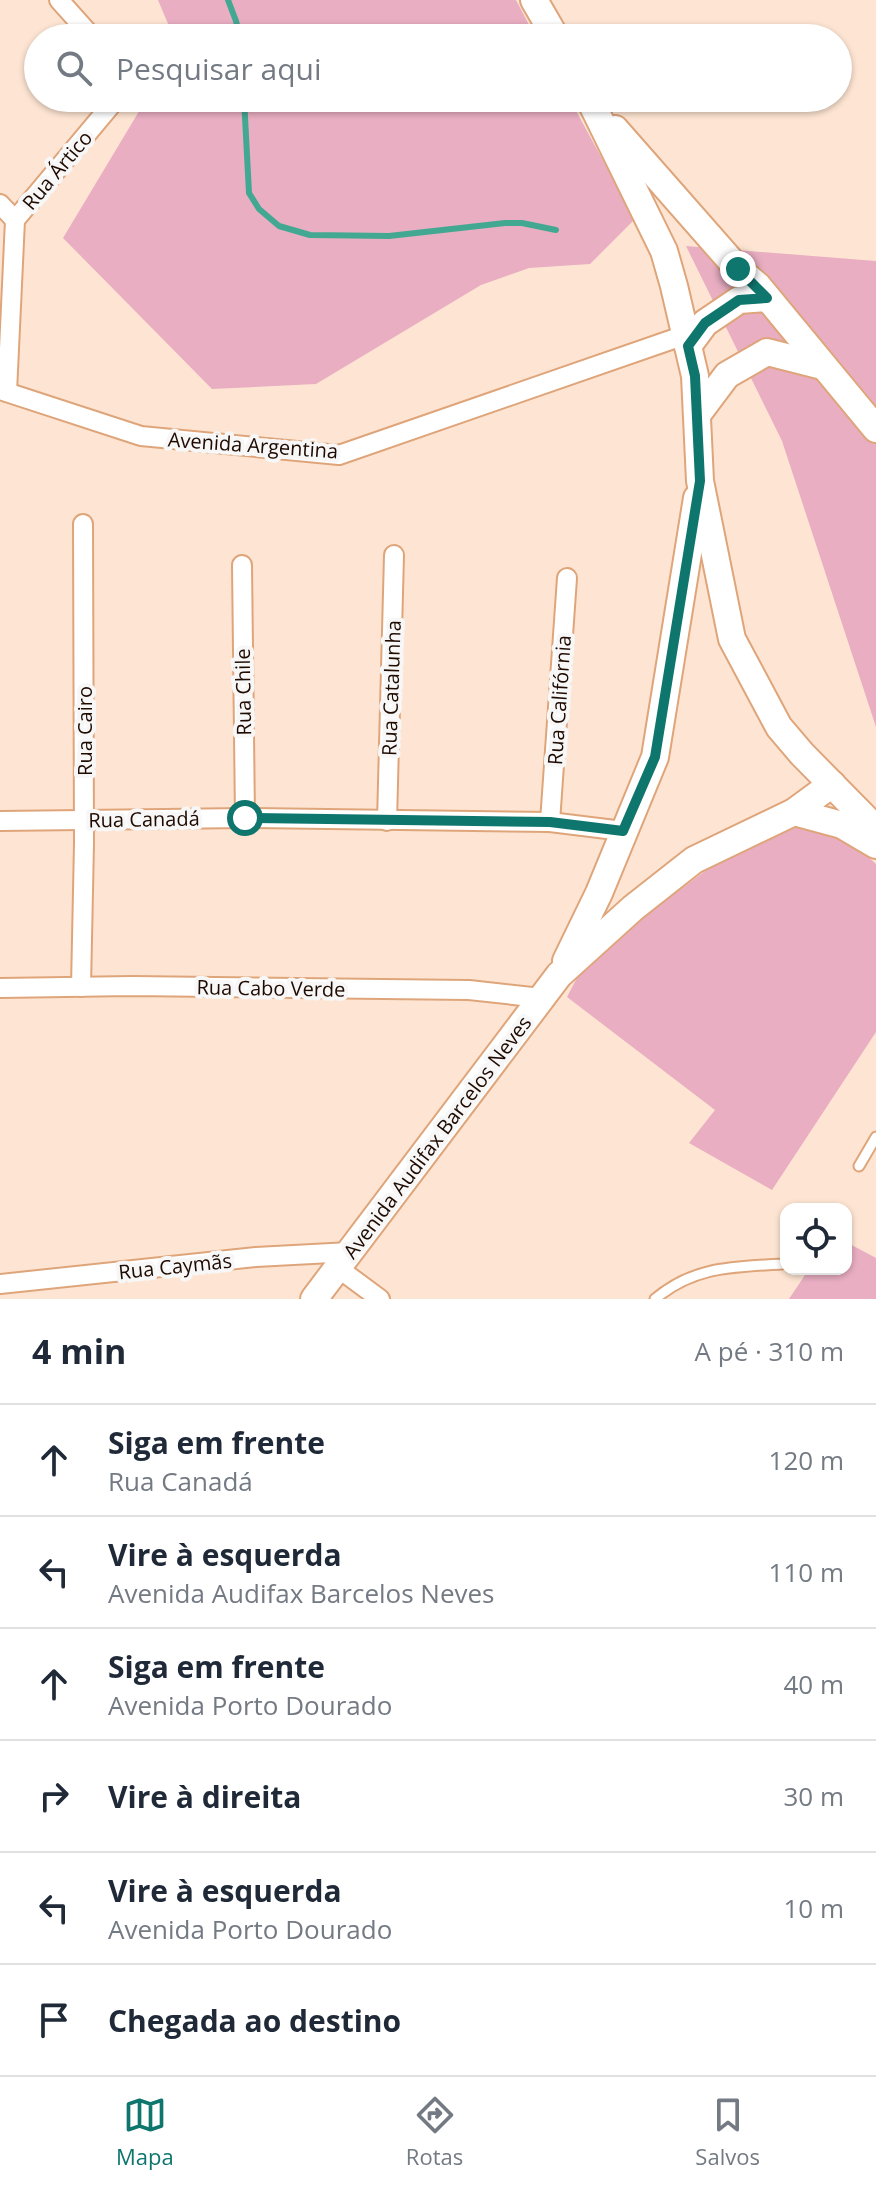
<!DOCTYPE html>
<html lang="pt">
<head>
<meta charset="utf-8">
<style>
  body { margin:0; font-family:"Open Sans",sans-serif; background:#f2f2f3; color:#1f2937 }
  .controls { position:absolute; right:24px; bottom:24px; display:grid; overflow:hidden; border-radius:16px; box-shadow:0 2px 6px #0004 }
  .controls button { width:72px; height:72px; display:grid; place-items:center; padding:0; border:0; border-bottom:2px solid #e0e1e3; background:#fff; color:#1f2937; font:40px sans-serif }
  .stop { position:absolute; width:24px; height:24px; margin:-18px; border:6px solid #0f766e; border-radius:50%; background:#fff }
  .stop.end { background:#0f766e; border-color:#fff; box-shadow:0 2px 8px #0008 }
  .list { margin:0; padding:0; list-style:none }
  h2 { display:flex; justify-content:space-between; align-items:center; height:104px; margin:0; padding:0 32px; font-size:34px }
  h2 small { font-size:26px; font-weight:400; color:#747a83 }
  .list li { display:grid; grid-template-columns:52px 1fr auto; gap:24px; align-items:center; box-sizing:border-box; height:112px; padding:0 32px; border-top:2px solid #e0e1e3 }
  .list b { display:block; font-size:30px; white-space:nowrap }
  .list p { margin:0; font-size:26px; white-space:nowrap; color:#747a83 }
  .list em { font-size:26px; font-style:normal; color:#747a83 }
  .icon { flex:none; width:44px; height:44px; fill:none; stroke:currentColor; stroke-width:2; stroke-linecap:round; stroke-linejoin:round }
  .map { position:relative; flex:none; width:876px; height:1299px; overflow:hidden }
  .search { position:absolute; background:#fff; box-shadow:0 2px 6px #0004; left:24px; right:24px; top:24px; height:88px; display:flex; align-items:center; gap:20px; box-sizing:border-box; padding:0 28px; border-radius:44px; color:#747a83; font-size:30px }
  .sheet { height:776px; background:#fff }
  nav { display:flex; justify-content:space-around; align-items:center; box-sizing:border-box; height:112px; border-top:2px solid #e0e1e3; background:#fff; font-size:22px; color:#747a83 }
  nav a { display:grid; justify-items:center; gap:4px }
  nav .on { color:#0f766e }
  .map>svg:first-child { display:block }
  .green { fill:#e9aec2 }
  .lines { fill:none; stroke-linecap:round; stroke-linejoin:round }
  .stream { stroke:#43a892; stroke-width:6 }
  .service-casing { stroke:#dfa57a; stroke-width:13 }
  .minor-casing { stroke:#dfa57a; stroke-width:22 }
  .secondary-casing { stroke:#dfa57a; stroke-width:30 }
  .service { stroke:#fff; stroke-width:9 }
  .minor { stroke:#fff; stroke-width:18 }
  .secondary { stroke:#fff; stroke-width:26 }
  .route { stroke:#0f766e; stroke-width:10 }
  .labels { text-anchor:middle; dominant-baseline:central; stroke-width:8; stroke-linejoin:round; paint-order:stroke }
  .street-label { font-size:20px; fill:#1f0a00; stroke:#f7f7f7 }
</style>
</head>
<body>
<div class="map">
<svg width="876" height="1299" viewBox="0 0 876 1299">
  <rect width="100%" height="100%" fill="#fee5d3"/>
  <g class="green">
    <path d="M 158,0 L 516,0 L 536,38 L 174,38 Z"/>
    <path d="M 147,98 L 569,98 L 635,219 L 590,264 L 529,268 L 481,285 L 316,384 L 212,389 L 63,238 Z"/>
    <path d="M 686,246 L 876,261 L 876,727 L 782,441 Z"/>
    <path d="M 797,827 L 854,844 L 876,864 L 876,1032 L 772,1190 L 689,1143 L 715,1110 L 567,997 L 582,968 L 654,909 L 724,857 Z"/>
    <path d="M 846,1242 L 876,1258 L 876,1299 L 789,1299 L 809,1269 L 846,1269 Z"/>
  </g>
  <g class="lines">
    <g class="stream">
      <path d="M 228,0 L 236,21 L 240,38"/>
      <path d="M 244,98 L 249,193 L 259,209 L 279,226 L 310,235 L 389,236 L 505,223 L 522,223 L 556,230"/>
    </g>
    <defs>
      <g id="service">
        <path d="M 859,1166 L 876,1137"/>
        <path d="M 655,1299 C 694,1266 733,1267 782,1264"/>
      </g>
      <g id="minor">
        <path d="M 59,0 L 93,38"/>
        <path d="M 0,204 L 15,220"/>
        <path d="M 0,390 L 141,436 L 339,455 L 685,335"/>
        <path d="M 7,392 L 15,220 L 117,98"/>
        <path d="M 242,565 L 245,818"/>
        <path d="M 0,821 L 245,818 L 550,822 L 623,831"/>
        <path d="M 387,821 L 394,555"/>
        <path d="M 550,822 L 567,578"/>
        <path d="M 81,987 L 84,843 L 83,524"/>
        <path d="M 0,988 L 132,986 L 469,990 L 541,998"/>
        <path d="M 338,1268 L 380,1299"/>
        <path d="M 0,1284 L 256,1257 L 350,1252"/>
      </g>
      <g id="secondary">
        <path d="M 534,0 L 556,38"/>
        <path d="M 589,98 L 664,251 L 674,286 L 695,376 L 700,481 L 732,639 L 779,727 L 802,754 L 876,829"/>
        <path d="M 615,129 L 738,269 L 758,286 L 876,429"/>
        <path d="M 688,346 L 705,323 L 739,300 L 767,298"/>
        <path d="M 697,415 L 727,375 L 767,352 L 822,366"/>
        <path d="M 794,812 L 842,825 L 876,845"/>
        <path d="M 566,961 L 599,893 L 655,757 L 697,498"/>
        <path d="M 314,1299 L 559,975 L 633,908 L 694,860 L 794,812 L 832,784"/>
      </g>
    </defs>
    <use href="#service" class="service-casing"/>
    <use href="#minor" class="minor-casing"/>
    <use href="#secondary" class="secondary-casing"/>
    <use href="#service" class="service"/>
    <use href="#minor" class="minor"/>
    <use href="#secondary" class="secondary"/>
  </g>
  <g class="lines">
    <path class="route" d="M 245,818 L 550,822 L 623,831 L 655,757 L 700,481 L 695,376 L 688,346 L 705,323 L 739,300 L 767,298 L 738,269"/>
  </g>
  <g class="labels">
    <g class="street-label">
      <text transform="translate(57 170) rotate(-50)">Rua Ártico</text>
      <text transform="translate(253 445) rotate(4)">Avenida Argentina</text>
      <text transform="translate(391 688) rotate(-88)">Rua Catalunha</text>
      <text transform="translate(243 692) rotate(-91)">Rua Chile</text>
      <text transform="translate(559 700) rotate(-86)">Rua Califórnia</text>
      <text transform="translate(84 731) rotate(-90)">Rua Cairo</text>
      <text transform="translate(144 819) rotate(-1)">Rua Canadá</text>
      <text transform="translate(271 988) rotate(1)">Rua Cabo Verde</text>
      <text transform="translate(437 1137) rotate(-53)">Avenida Audifax Barcelos Neves</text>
      <text transform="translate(175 1266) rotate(-6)">Rua Caymãs</text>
    </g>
  </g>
</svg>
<div class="controls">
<button><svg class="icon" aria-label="locate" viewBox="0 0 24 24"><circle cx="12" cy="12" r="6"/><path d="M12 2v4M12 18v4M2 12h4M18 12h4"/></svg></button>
</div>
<div class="stop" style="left:245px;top:818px"></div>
<div class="stop end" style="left:738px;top:269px"></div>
<div class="search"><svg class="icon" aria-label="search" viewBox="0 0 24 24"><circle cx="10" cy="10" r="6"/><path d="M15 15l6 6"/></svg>Pesquisar aqui</div>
</div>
<section class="sheet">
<h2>4 min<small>A pé · 310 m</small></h2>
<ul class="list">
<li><svg class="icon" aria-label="ahead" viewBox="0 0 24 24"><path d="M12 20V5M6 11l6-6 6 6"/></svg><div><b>Siga em frente</b><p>Rua Canadá</p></div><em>120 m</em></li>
<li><svg class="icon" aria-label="left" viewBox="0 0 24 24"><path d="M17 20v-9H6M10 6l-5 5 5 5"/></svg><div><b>Vire à esquerda</b><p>Avenida Audifax Barcelos Neves</p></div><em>110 m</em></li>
<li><svg class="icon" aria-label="ahead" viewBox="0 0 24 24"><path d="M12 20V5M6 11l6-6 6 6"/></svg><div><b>Siga em frente</b><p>Avenida Porto Dourado</p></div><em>40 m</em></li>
<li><svg class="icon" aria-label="right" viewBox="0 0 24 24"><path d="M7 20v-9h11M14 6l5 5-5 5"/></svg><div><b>Vire à direita</b></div><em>30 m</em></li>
<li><svg class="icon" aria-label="left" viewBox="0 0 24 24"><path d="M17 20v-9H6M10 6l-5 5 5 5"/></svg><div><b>Vire à esquerda</b><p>Avenida Porto Dourado</p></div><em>10 m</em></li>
<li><svg class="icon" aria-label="arrive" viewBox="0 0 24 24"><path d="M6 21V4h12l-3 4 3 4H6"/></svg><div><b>Chegada ao destino</b></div></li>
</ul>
</section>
<nav>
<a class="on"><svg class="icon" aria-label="map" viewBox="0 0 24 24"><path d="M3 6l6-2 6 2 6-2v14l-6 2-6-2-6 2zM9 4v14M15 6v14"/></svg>Mapa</a>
<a><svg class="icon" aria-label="directions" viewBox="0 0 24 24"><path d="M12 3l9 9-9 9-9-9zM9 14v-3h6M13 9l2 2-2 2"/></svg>Rotas</a>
<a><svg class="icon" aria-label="saved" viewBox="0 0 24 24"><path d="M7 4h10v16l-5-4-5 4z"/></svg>Salvos</a>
</nav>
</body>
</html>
